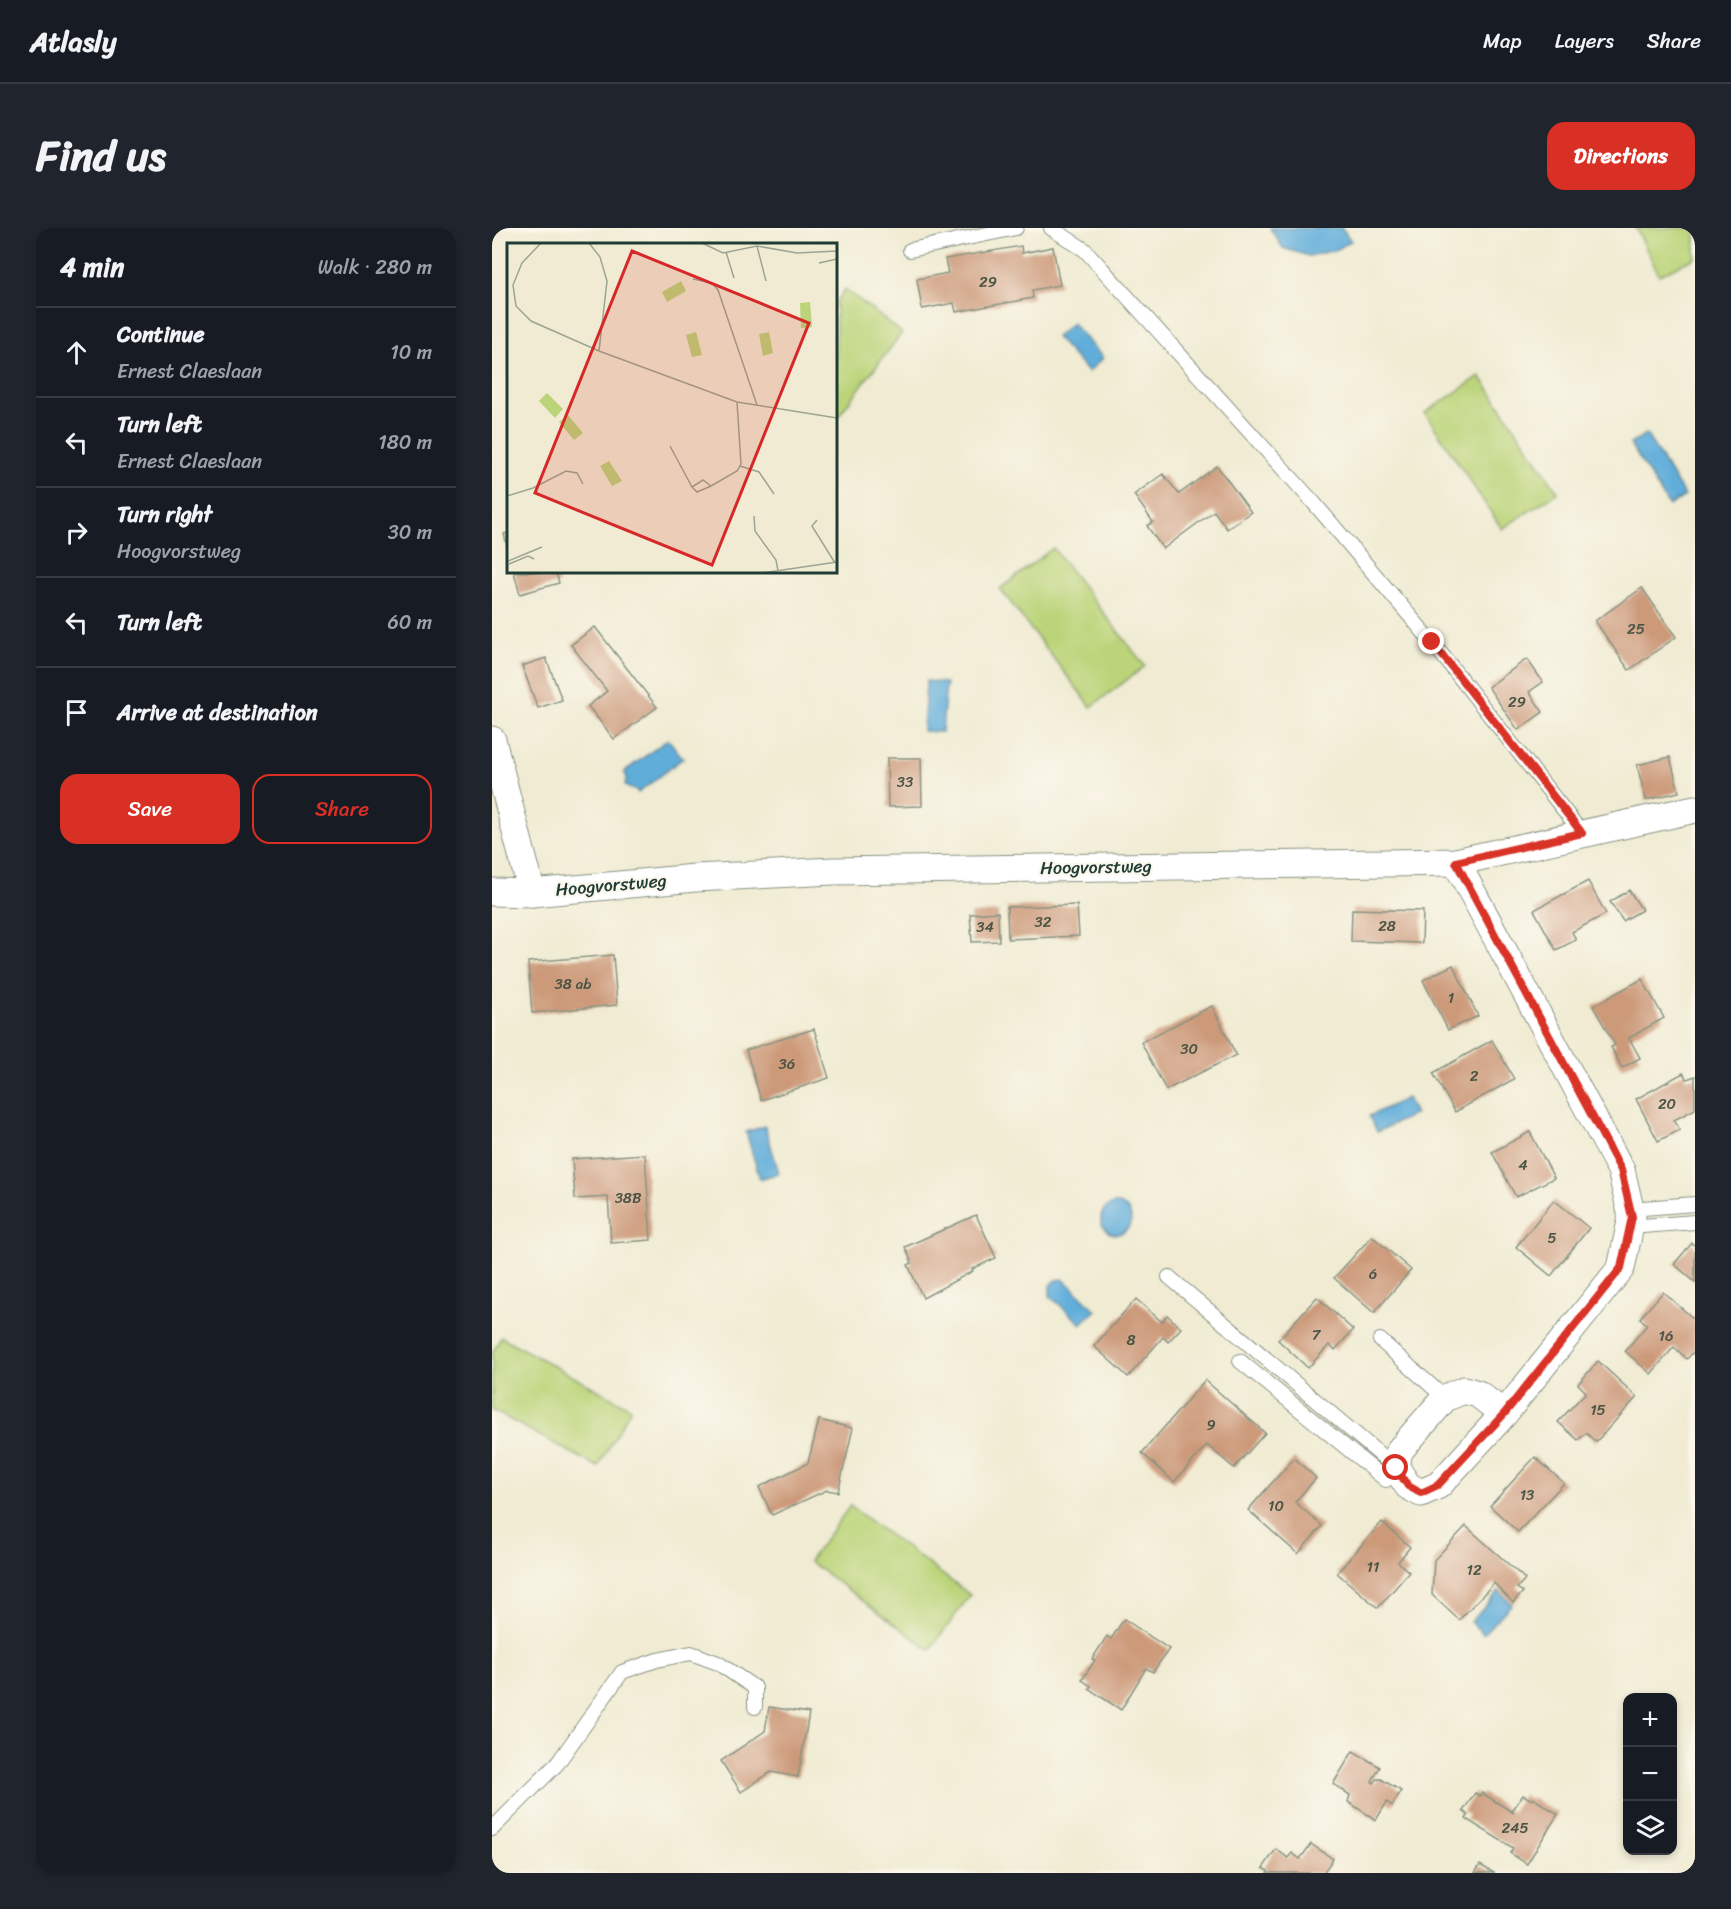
<!DOCTYPE html>
<html lang="en">
<head>
<meta charset="utf-8">
<style>
  body { margin:0; font-family:Sriracha,sans-serif; background:#20242c; color:#f1f3f6 }
  .controls { position:absolute; right:18px; bottom:18px; display:grid; overflow:hidden; border-radius:12px; box-shadow:0 3px 9px #0003 }
  .controls button { width:54px; height:54px; display:grid; place-items:center; padding:0; border:0; border-bottom:2px solid #363941; background:#171b24; color:#f1f3f6; font:30px sans-serif }
  .stop { position:absolute; width:18px; height:18px; margin:-14px; border:4px solid #d93025; border-radius:50%; background:#fff }
  .stop.end { background:#d93025; border-color:#fff; box-shadow:0 2px 6px #0008 }
  .list { margin:0; padding:0; list-style:none }
  h2 { display:flex; justify-content:space-between; align-items:center; height:78px; margin:0; padding:0 24px; font-size:26px }
  h2 small { font-size:20px; font-weight:400; color:#9ea1a6 }
  .list li { display:grid; grid-template-columns:39px 1fr auto; gap:18px; align-items:center; box-sizing:border-box; height:90px; padding:0 24px; border-top:2px solid #363941 }
  .list b { display:block; font-size:22px; white-space:nowrap }
  .list p { margin:0; font-size:20px; white-space:nowrap; color:#9ea1a6 }
  .list em { font-size:20px; font-style:normal; color:#9ea1a6 }
  .actions { display:flex; gap:12px; padding:18px 24px }
  .actions a { flex:1; padding:14px 0; border:2px solid #d93025; border-radius:18px; text-align:center; font-size:21px; color:#d93025 }
  .actions .main { background:#d93025; color:#fff }
  .icon { flex:none; width:33px; height:33px; fill:none; stroke:currentColor; stroke-width:2; stroke-linecap:round; stroke-linejoin:round }
  .map { position:relative; flex:none; width:1203px; height:1645px; overflow:hidden; border-radius:18px }
  header { display:flex; align-items:center; gap:36px; box-sizing:border-box; height:84px; padding:0 30px; background:#171b24; border-bottom:2px solid #363941 }
  header strong { font-size:28px }
  nav { display:flex; gap:33px; margin-inline-start:auto; font-size:21px }
  .intro { display:flex; align-items:center; justify-content:space-between; box-sizing:border-box; height:144px; padding:0 36px }
  h1 { margin:0; font-size:42px }
  .button { padding:15px 27px; border-radius:18px; background:#d93025; color:#fff; font-size:21px; font-weight:700 }
  main { display:flex; gap:36px; padding:0 36px }
  aside { flex:1; background:#171b24; border-radius:18px; box-shadow:0 3px 9px #0003 }
  .map>svg:first-child { display:block }
  .green { fill:#bbd479; stroke:#6d8856; stroke-width:1.5 }
  .water { fill:#61adda; stroke:#407587; stroke-width:1.5 }
  .building { fill:#cc9979 }
  .lines { fill:none; stroke-linecap:round; stroke-linejoin:round }
  .lane-casing { stroke:#889483; stroke-width:16 }
  .street-casing { stroke:#889483; stroke-width:29 }
  .lane { stroke:#fff; stroke-width:14 }
  .street { stroke:#fff; stroke-width:27 }
  .route { stroke:#d93025; stroke-width:8 }
  .labels { text-anchor:middle; dominant-baseline:central; stroke-width:4.5; stroke-linejoin:round; paint-order:stroke }
  .number-label { font-size:15px; fill:#4a5445 }
  .street-label { font-size:18px; fill:#1f3d34; stroke:#fbf7ec }
  .inset-road { fill:none; stroke:#9ca593; stroke-width:1.5 }
  .view { fill:#d62828; fill-opacity:0.15; stroke:#d62828; stroke-width:3 }
  .inset-edge { fill:none; stroke:#1f3d34; stroke-width:3 }
</style>
</head>
<body>
<header>
<strong>Atlasly</strong>
<nav><a>Map</a><a>Layers</a><a>Share</a></nav>
</header>
<div class="intro"><h1>Find us</h1><a class="button">Directions</a></div>
<main>
<aside>
<h2>4 min<small>Walk · 280 m</small></h2>
<ul class="list">
<li><svg class="icon" aria-label="ahead" viewBox="0 0 24 24"><path d="M12 20V5M6 11l6-6 6 6"/></svg><div><b>Continue</b><p>Ernest Claeslaan</p></div><em>10 m</em></li>
<li><svg class="icon" aria-label="left" viewBox="0 0 24 24"><path d="M17 20v-9H6M10 6l-5 5 5 5"/></svg><div><b>Turn left</b><p>Ernest Claeslaan</p></div><em>180 m</em></li>
<li><svg class="icon" aria-label="right" viewBox="0 0 24 24"><path d="M7 20v-9h11M14 6l5 5-5 5"/></svg><div><b>Turn right</b><p>Hoogvorstweg</p></div><em>30 m</em></li>
<li><svg class="icon" aria-label="left" viewBox="0 0 24 24"><path d="M17 20v-9H6M10 6l-5 5 5 5"/></svg><div><b>Turn left</b></div><em>60 m</em></li>
<li><svg class="icon" aria-label="arrive" viewBox="0 0 24 24"><path d="M6 21V4h12l-3 4 3 4H6"/></svg><div><b>Arrive at destination</b></div></li>
</ul>
<div class="actions"><a class="main">Save</a><a>Share</a></div>
</aside>
<div class="map">
<svg width="1203" height="1645" viewBox="0 0 1203 1645">
  <rect width="100%" height="100%" fill="#fbf7ec"/>
  <filter id="ink" filterUnits="userSpaceOnUse"><feTurbulence type="fractalNoise" baseFrequency=".0167" numOctaves="2"/><feDisplacementMap in="SourceGraphic" scale="12" xChannelSelector="R" yChannelSelector="G"/><feConvolveMatrix kernelMatrix="1 2 1 2 8 2 1 2 1" color-interpolation-filters="sRGB"/></filter>
  <filter id="wash" filterUnits="userSpaceOnUse"><feTurbulence type="fractalNoise" baseFrequency=".008" numOctaves="4" result="noise"/><feDisplacementMap in="SourceGraphic" scale="24" xChannelSelector="R" yChannelSelector="G"/><feGaussianBlur stdDeviation="1.35" result="paint"/><feColorMatrix in="noise" values="0 0 0 0 0 0 0 0 0 0 0 0 0 0 0 0 0 1.4 0 .05"/><feComposite in="paint" operator="in"/></filter>
  <g filter="url(#wash)">
    <rect width="100%" height="100%" fill="#f0ebd2"/>
    <g class="green">
      <path d="M 1144,0 L 1203,0 L 1203,30 L 1167,47 Z"/>
      <path d="M 353,61 L 410,105 L 344,191 L 344,74 Z"/>
      <path d="M 988,148 L 1066,264 L 1010,301 L 933,185 Z"/>
      <path d="M 561,320 L 653,438 L 599,479 L 508,361 Z"/>
      <path d="M 9,1109 L 139,1180 L 106,1239 L 0,1182 L 0,1126 Z"/>
      <path d="M 358,1278 L 478,1367 L 438,1422 L 317,1333 Z"/>
    </g>
    <g class="water">
      <path d="M 778,0 L 850,0 L 859,13 L 844,22 L 817,28 L 791,20 Z"/>
      <path d="M 580,95 L 611,130 L 596,144 L 564,109 Z"/>
      <path d="M 1154,206 L 1193,268 L 1177,278 L 1138,216 Z"/>
      <path d="M 434,453 L 454,455 L 450,504 L 431,503 Z"/>
      <path d="M 176,511 L 191,530 L 146,565 L 143,561 L 136,560 L 133,557 L 135,549 L 132,544 Z"/>
      <path d="M 915,870 L 923,886 L 885,904 L 877,888 Z"/>
      <path d="M 273,898 L 287,945 L 268,951 L 254,904 Z"/>
      <circle cx="624" cy="991" r="15"/>
      <path d="M 571,1051 L 604,1082 L 589,1096 L 558,1068 L 558,1057 L 564,1052 Z"/>
      <path d="M 1007,1363 L 1020,1376 L 991,1406 L 979,1394 Z"/>
    </g>
    <g id="blocks">
      <g class="building">
        <path d="M 529,18 L 530,25 L 561,19 L 568,57 L 540,62 L 541,70 L 464,84 L 462,75 L 430,81 L 425,51 L 456,45 L 453,31 Z"/>
        <path d="M 725,238 L 759,284 L 735,301 L 722,283 L 671,321 L 655,298 L 661,294 L 642,267 L 671,246 L 687,266 Z"/>
        <path d="M 16,305 L 16,321 L 12,306 Z"/>
        <path d="M 22,344 L 64,344 L 67,355 L 28,366 Z"/>
        <path d="M 1150,360 L 1184,409 L 1137,442 L 1103,393 Z"/>
        <path d="M 103,399 L 165,479 L 122,511 L 96,478 L 115,463 L 79,417 Z"/>
        <path d="M 54,430 L 70,472 L 46,480 L 30,438 Z"/>
        <path d="M 1035,431 L 1051,454 L 1037,464 L 1051,484 L 1026,502 L 996,459 Z"/>
        <path d="M 1178,529 L 1187,564 L 1154,572 L 1145,537 Z"/>
        <path d="M 395,530 L 429,530 L 430,578 L 396,579 Z"/>
        <path d="M 1096,653 L 1114,686 L 1080,704 L 1084,712 L 1064,722 L 1042,682 Z"/>
        <path d="M 1137,662 L 1150,682 L 1131,693 L 1118,674 Z"/>
        <path d="M 585,677 L 587,708 L 516,711 L 515,679 Z"/>
        <path d="M 860,681 L 931,683 L 930,715 L 859,713 Z"/>
        <path d="M 506,684 L 507,713 L 480,714 L 478,686 Z"/>
        <path d="M 121,727 L 125,777 L 40,785 L 36,734 Z"/>
        <path d="M 961,737 L 986,788 L 956,802 L 931,752 Z"/>
        <path d="M 1150,751 L 1172,790 L 1137,810 L 1148,830 L 1130,840 L 1119,819 L 1123,817 L 1101,778 Z"/>
        <path d="M 720,778 L 744,827 L 674,862 L 649,814 Z"/>
        <path d="M 322,801 L 337,850 L 269,872 L 254,822 Z"/>
        <path d="M 1000,812 L 1022,851 L 963,884 L 941,845 Z"/>
        <path d="M 1191,845 L 1195,851 L 1203,848 L 1203,881 L 1182,892 L 1188,902 L 1166,913 L 1144,871 Z"/>
        <path d="M 1038,904 L 1062,950 L 1024,969 L 1000,924 Z"/>
        <path d="M 153,926 L 159,1012 L 119,1015 L 116,969 L 83,971 L 80,931 Z"/>
        <path d="M 1062,972 L 1097,1000 L 1059,1048 L 1024,1019 Z"/>
        <path d="M 484,987 L 504,1030 L 480,1041 L 481,1043 L 431,1070 L 416,1037 L 420,1035 L 413,1019 Z"/>
        <path d="M 880,1008 L 919,1042 L 882,1085 L 842,1050 Z"/>
        <path d="M 1200,1015 L 1203,1018 L 1203,1054 L 1182,1036 Z"/>
        <path d="M 1171,1064 L 1203,1092 L 1203,1122 L 1195,1131 L 1182,1119 L 1159,1146 L 1133,1123 L 1155,1097 L 1148,1090 Z"/>
        <path d="M 825,1069 L 861,1102 L 843,1122 L 837,1117 L 816,1140 L 786,1112 Z"/>
        <path d="M 644,1071 L 670,1094 L 675,1087 L 689,1100 L 676,1114 L 671,1109 L 636,1149 L 602,1118 Z"/>
        <path d="M 1106,1133 L 1145,1169 L 1104,1214 L 1094,1205 L 1086,1212 L 1066,1194 L 1094,1164 L 1086,1156 Z"/>
        <path d="M 713,1152 L 773,1205 L 742,1240 L 715,1217 L 682,1254 L 650,1225 Z"/>
        <path d="M 327,1192 L 361,1200 L 346,1264 L 335,1262 L 280,1287 L 267,1259 L 316,1235 Z"/>
        <path d="M 1043,1229 L 1072,1255 L 1026,1304 L 998,1278 Z"/>
        <path d="M 802,1230 L 824,1250 L 803,1274 L 830,1298 L 806,1326 L 756,1282 Z"/>
        <path d="M 890,1294 L 918,1319 L 906,1334 L 917,1344 L 886,1380 L 845,1345 Z"/>
        <path d="M 974,1298 L 1033,1351 L 1025,1360 L 1031,1364 L 1021,1375 L 1002,1355 L 967,1392 L 940,1367 L 942,1332 Z"/>
        <path d="M 632,1391 L 677,1421 L 661,1444 L 654,1440 L 629,1482 L 597,1461 L 599,1458 L 590,1452 L 603,1432 L 600,1431 L 615,1408 L 619,1411 Z"/>
        <path d="M 277,1479 L 317,1485 L 306,1549 L 279,1544 L 249,1564 L 229,1533 L 273,1503 Z"/>
        <path d="M 861,1523 L 888,1539 L 880,1553 L 882,1555 L 885,1551 L 889,1551 L 909,1563 L 900,1578 L 895,1574 L 884,1592 L 856,1574 L 858,1567 L 841,1556 Z"/>
        <path d="M 983,1565 L 988,1568 L 990,1565 L 1022,1585 L 1020,1583 L 1031,1567 L 1040,1572 L 1041,1570 L 1066,1586 L 1035,1636 L 1018,1625 L 1021,1620 L 974,1591 L 976,1587 L 971,1583 Z"/>
        <path d="M 819,1616 L 841,1631 L 831,1645 L 775,1645 L 776,1643 L 771,1640 L 784,1621 L 796,1630 L 800,1625 L 808,1631 Z"/>
        <path d="M 988,1637 L 1002,1645 L 983,1645 Z"/>
      </g>
    </g>
  </g>
  <g filter="url(#ink)">
    <use href="#blocks" fill-opacity="0" stroke="#889483" stroke-width="1.5"/>
    <g class="lines">
      <defs>
        <g id="lane">
          <path d="M 559,0 L 593,22 L 822,275 L 940,414 L 1090,605"/>
          <path d="M 418,22 L 524,0"/>
          <path d="M 1138,981 L 1203,976"/>
          <path d="M 1137,999 L 1203,994"/>
          <path d="M 677,1049 L 904,1240 L 894,1252 L 748,1133"/>
          <path d="M 888,1112 L 953,1170"/>
          <path d="M 0,1601 L 65,1536 L 130,1444 L 165,1432 L 199,1425 L 226,1435 L 263,1460 L 263,1479"/>
        </g>
        <g id="street">
          <path d="M 0,512 L 40,665"/>
          <path d="M 964,634 L 1129,942 L 1140,989 L 1129,1040 L 1012,1186 L 947,1257 L 929,1265 L 916,1258 L 904,1240 L 907,1223 L 953,1170 L 972,1162 L 986,1166 L 1012,1186"/>
          <path d="M 0,664 L 40,665 L 203,650 L 341,643 L 964,634 L 1203,581"/>
        </g>
      </defs>
      <use href="#lane" class="lane-casing"/>
      <use href="#street" class="street-casing"/>
      <use href="#lane" class="lane"/>
      <use href="#street" class="street"/>
    </g>
  </g>
  <g class="lines" filter="url(#ink)">
    <path class="route" d="M 904,1240 L 916,1258 L 929,1265 L 946,1257 L 1012,1186 L 1129,1040 L 1140,989 L 1129,942 L 964,634 L 1090,605 L 940,414"/>
  </g>
  <g class="labels">
    <g class="number-label">
      <text x="496" y="54">29</text>
      <text x="1144" y="401">25</text>
      <text x="1025" y="474">29</text>
      <text x="413" y="554">33</text>
      <text x="551" y="694">32</text>
      <text x="895" y="698">28</text>
      <text x="493" y="699">34</text>
      <text x="81" y="756">38 ab</text>
      <text x="959" y="770">1</text>
      <text x="697" y="821">30</text>
      <text x="295" y="836">36</text>
      <text x="982" y="848">2</text>
      <text x="1175" y="876">20</text>
      <text x="1031" y="937">4</text>
      <text x="136" y="970">38B</text>
      <text x="1060" y="1010">5</text>
      <text x="881" y="1046">6</text>
      <text x="824" y="1107">7</text>
      <text x="1174" y="1108">16</text>
      <text x="639" y="1112">8</text>
      <text x="1106" y="1182">15</text>
      <text x="719" y="1197">9</text>
      <text x="1035" y="1267">13</text>
      <text x="784" y="1278">10</text>
      <text x="881" y="1339">11</text>
      <text x="982" y="1342">12</text>
      <text x="1023" y="1600">245</text>
    </g>
    <g class="street-label">
      <text transform="translate(604 639) rotate(-1)">Hoogvorstweg</text>
      <text transform="translate(119 657) rotate(-5)">Hoogvorstweg</text>
    </g>
  </g>
  <g transform="translate(15 15)">
    <rect width="330" height="330" fill="#f0ebd2"/>
    <path d="M 174,38 L 179,48 L 160,59 L 155,49 ZM 303,59 L 305,84 L 294,85 L 293,60 ZM 189,89 L 195,112 L 185,114 L 179,92 ZM 262,89 L 266,110 L 256,113 L 252,91 ZM 40,150 L 56,166 L 48,175 L 32,158 ZM 61,172 L 76,190 L 67,197 L 52,179 ZM 102,218 L 115,238 L 105,243 L 93,223 Z" fill="#bbd479"/>
    <path class="inset-road" d="M 34,0 L 15,20 L 6,42 L 9,63 L 24,78 L 92,108 L 230,159 L 330,175M 82,0 L 93,14 L 100,38 L 92,108M 195,0 L 216,10 L 250,3 L 290,10 L 330,8M 250,3 L 259,38M 219,9 L 227,35M 312,20 L 330,16M 186,36 L 205,40 L 211,47 L 250,162M 163,203 L 185,244M 233,223 L 252,229 L 267,251M 204,243 L 196,237 L 185,244 L 190,249 L 204,243 L 230,228 L 234,221 L 230,159M 0,253 L 26,245 L 59,228 L 70,230 L 76,241M 247,273 L 248,288 L 269,317 L 271,328M 310,277 L 305,283 L 328,320M 1,318 L 35,304M 2,321 L 21,313 L 27,316M 255,330 L 330,319"/>
    <path class="view" d="M 125,8 L 302,80 L 205,322 L 28,250 Z"/>
    <rect width="330" height="330" class="inset-edge"/>
  </g>
</svg>
<div class="controls">
<button>+</button>
<button>−</button>
<button><svg class="icon" aria-label="layers" viewBox="0 0 24 24"><path d="M12 4l9 5-9 5-9-5zM3 14l9 5 9-5"/></svg></button>
</div>
<div class="stop" style="left:904px;top:1240px"></div>
<div class="stop end" style="left:940px;top:414px"></div>
</div>
</main>
</body>
</html>
